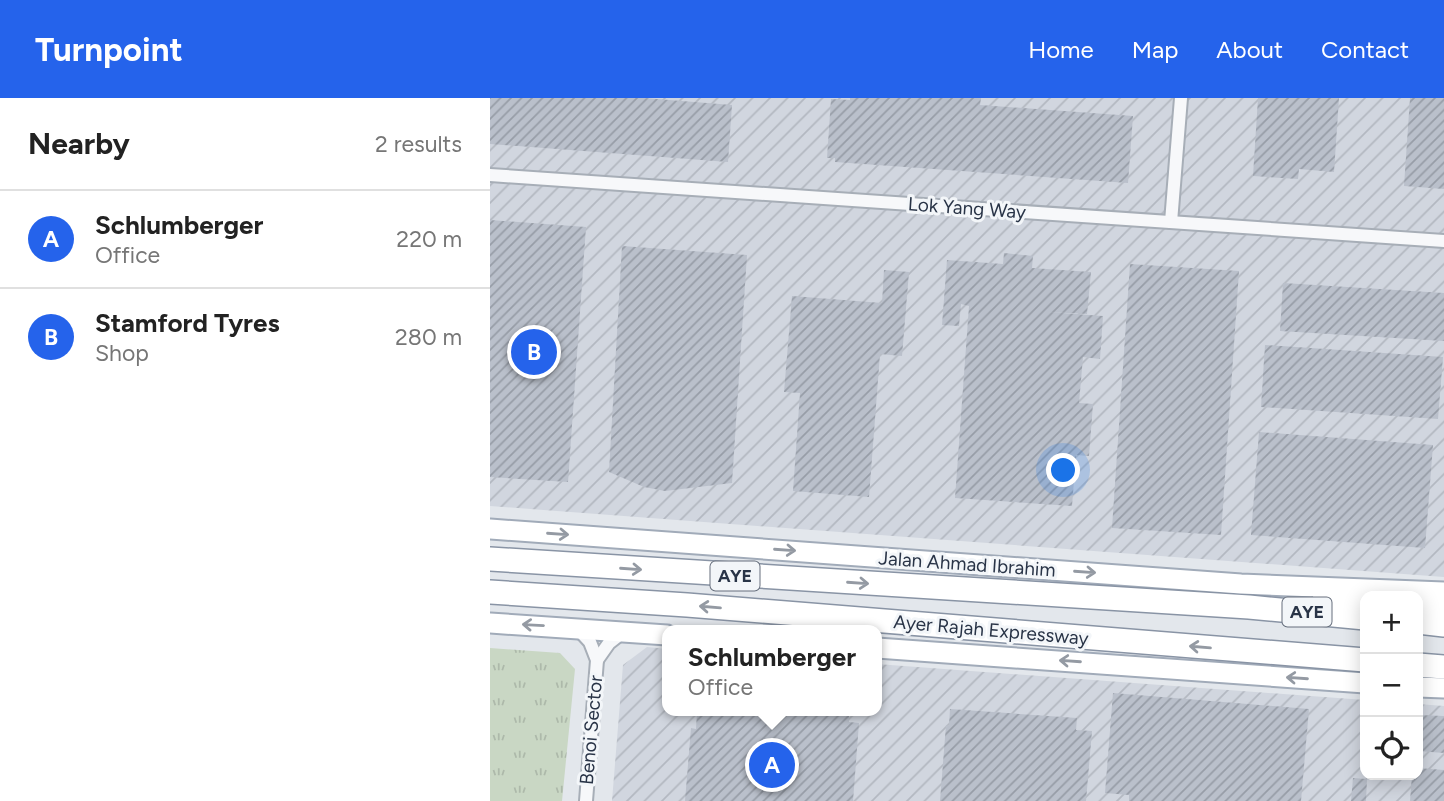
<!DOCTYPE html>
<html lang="en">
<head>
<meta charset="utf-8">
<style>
  body { margin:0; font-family:Figtree,sans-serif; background:#f6f6f6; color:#222 }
  .controls { position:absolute; right:21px; bottom:21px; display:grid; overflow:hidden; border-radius:14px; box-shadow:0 4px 18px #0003 }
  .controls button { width:63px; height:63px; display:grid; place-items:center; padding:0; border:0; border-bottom:2px solid #e0e0e0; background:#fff; color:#222; font:35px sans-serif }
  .you { position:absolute; left:574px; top:373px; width:24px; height:24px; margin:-18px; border:5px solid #fff; border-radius:50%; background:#1a73e8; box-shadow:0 0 0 10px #1a73e833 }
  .badge { display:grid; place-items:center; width:46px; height:46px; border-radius:50%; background:#2563eb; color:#fff; font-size:23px; font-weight:700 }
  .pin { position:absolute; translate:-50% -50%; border:4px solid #fff; box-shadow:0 2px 7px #0006 }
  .popup { position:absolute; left:172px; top:527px; width:220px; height:91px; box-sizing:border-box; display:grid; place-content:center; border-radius:14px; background:#fff; filter:drop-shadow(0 2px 5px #0005); font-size:23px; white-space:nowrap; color:#767676 }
  .popup b { font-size:26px; color:#222 }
  .popup::after { content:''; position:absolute; left:50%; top:100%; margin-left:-14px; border:14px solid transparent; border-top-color:#fff }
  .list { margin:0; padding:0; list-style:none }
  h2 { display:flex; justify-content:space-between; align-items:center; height:91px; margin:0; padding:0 28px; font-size:30px }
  h2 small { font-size:23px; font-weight:400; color:#767676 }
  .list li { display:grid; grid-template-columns:46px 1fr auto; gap:21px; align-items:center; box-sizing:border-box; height:98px; padding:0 28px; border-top:2px solid #e0e0e0 }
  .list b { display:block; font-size:26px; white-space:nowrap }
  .list p { margin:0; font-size:23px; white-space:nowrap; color:#767676 }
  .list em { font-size:23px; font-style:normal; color:#767676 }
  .icon { flex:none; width:38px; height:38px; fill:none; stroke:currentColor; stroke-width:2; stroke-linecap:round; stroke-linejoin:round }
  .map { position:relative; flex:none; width:954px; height:703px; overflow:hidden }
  header { display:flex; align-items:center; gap:42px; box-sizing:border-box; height:98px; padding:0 35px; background:#2563eb; color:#fff }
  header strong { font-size:33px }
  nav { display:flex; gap:38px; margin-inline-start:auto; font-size:24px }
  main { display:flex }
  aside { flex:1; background:#fff }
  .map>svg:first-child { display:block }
  .industrial { fill:url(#industrial-furrows) }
  .grass { fill:url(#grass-tufts) }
  .building { fill:url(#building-hatch) }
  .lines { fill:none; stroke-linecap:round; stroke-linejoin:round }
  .street-casing { stroke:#a7aeb7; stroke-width:16 }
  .primary-casing { stroke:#a1abb9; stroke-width:23 }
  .highway-casing { stroke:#8994a5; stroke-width:26 }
  .street { stroke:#f7f8fa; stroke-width:12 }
  .primary { stroke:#fff; stroke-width:19 }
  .highway { stroke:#fff; stroke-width:23 }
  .oneway { stroke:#949aa3 }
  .labels { text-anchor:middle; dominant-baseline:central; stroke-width:6; stroke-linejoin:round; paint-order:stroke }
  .shield { fill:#f3f6f9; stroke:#666e7c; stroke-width:2 }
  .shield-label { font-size:18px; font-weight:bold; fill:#293447 }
  .street-label { font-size:19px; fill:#293447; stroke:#f3f6f9 }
</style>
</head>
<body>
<header>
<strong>Turnpoint</strong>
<nav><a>Home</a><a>Map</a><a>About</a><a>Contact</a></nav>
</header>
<main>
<aside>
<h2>Nearby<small>2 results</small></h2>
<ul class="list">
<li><span class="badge">A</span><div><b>Schlumberger</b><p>Office</p></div><em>220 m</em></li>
<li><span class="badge">B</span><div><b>Stamford Tyres</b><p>Shop</p></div><em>280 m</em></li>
</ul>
</aside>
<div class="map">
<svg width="954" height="703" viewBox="0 0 954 703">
  <defs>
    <pattern id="industrial-furrows" width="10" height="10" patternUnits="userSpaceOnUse" patternTransform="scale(1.75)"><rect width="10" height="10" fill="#d1d6df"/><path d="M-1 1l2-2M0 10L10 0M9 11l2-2" fill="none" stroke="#b3b8c1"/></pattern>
    <pattern id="grass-tufts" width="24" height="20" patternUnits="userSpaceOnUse" patternTransform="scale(1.75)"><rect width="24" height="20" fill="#c9d7c4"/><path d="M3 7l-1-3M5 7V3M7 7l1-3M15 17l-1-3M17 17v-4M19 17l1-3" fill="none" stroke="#adb9aa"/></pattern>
    <pattern id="building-hatch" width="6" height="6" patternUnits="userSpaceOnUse" patternTransform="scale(1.75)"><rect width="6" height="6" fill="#bac0cb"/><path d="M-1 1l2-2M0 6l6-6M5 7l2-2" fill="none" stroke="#979da7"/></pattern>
  </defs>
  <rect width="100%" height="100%" fill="#e3e7ec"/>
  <g class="industrial">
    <path d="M 0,0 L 954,0 L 954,479 L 0,408 Z"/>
    <path d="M 157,549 L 177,551 L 177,613 L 387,613 L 387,566 L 875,602 L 875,677 L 928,677 L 928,606 L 954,608 L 954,703 L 122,703 L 133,567 Z"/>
  </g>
  <path class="grass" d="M 0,550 L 70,555 L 85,571 L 72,703 L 0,703 Z"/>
  <g class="building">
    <path d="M 0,0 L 154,0 L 242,7 L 238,64 L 0,46 Z"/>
    <path d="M 360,0 L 491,0 L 490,7 L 643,18 L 638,85 L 345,64 L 345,60 L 337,60 L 341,1 L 360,2 Z"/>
    <path d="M 768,0 L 849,0 L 844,74 L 809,71 L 808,81 L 763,78 Z"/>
    <path d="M 920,0 L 954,0 L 954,91 L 914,88 Z"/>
    <path d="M 0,122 L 96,129 L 78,384 L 0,379 Z"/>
    <path d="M 132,148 L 257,157 L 242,385 L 175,393 L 154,389 L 119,374 Z"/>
    <path d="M 514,155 L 543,158 L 542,170 L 601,174 L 597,216 L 558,214 L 613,218 L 610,261 L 593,259 L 589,305 L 603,306 L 599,358 L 586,357 L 582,408 L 465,400 L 479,208 L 471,206 L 469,228 L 452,227 L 457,162 L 513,166 Z"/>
    <path d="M 640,166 L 749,173 L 731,437 L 622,430 Z"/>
    <path d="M 394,172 L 419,174 L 412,258 L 390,256 L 379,399 L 303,393 L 310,295 L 294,294 L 302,198 L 392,205 Z"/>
    <path d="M 793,185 L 954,195 L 954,243 L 790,233 Z"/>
    <path d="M 775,247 L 953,259 L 948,321 L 771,309 Z"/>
    <path d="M 769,334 L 943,347 L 935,450 L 761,437 Z"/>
    <path d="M 623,595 L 819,611 L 811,703 L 639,703 L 639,697 L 615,695 Z"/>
    <path d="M 460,611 L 587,620 L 586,632 L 602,633 L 596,703 L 450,703 L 456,627 L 459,628 Z"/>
    <path d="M 207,613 L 306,613 L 359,617 L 359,624 L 369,625 L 363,703 L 195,703 L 201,630 L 206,631 Z"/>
    <path d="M 928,617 L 954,618 L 954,655 L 928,653 Z"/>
    <path d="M 928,670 L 954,672 L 954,703 L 920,703 L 922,677 L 928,677 Z"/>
    <path d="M 863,680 L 877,681 L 876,703 L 861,703 Z"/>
  </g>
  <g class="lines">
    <defs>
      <g id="street">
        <path d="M 0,77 L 954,143"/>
        <path d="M 681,124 L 691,0"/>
        <path d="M 87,530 L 100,544 L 107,562 L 96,703"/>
        <path d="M 107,562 L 119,545 L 133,534"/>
      </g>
      <g id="primary">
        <path d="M 0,431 L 751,486 L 954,494"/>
        <path d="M 0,525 L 177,537"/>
        <path d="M 387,550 L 875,585"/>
        <path d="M 928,589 L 954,590"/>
      </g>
      <g id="highway">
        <path d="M 0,461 L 759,509 L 875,520"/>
        <path d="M 0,494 L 197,507 L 875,562"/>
        <path d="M 834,502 L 875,503"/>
        <path d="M 928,504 L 954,505"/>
        <path d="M 928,524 L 954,527"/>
        <path d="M 928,567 L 954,569"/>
      </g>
    </defs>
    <use href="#street" class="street-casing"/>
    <use href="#primary" class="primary-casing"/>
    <use href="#highway" class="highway-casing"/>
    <use href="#street" class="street"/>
    <use href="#primary" class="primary"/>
    <use href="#highway" class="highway"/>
  </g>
  <defs><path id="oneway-shaft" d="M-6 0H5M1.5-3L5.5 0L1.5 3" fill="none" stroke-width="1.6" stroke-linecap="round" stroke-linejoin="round" transform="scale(1.75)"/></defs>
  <g class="oneway">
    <use href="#oneway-shaft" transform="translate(68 436) rotate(4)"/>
    <use href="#oneway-shaft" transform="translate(295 452) rotate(4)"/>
    <use href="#oneway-shaft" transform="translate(141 471) rotate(4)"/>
    <use href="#oneway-shaft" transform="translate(595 474) rotate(4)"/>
    <use href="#oneway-shaft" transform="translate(368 485) rotate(4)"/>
    <use href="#oneway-shaft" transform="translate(220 509) rotate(-175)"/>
    <use href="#oneway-shaft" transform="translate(43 527) rotate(-177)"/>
    <use href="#oneway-shaft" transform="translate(710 549) rotate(-175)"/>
    <use href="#oneway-shaft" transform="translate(580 563) rotate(-176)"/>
    <use href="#oneway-shaft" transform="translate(807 580) rotate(-176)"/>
  </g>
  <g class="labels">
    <g class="shield">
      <rect x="220.5" y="463.5" width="49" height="29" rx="5"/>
      <rect x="792.5" y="499.5" width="49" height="29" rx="5"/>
    </g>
    <g class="shield-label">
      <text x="245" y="478">AYE</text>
      <text x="817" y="514">AYE</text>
    </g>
    <g class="street-label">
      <text transform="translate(477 110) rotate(4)">Lok Yang Way</text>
      <text transform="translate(477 466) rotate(4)">Jalan Ahmad Ibrahim</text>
      <text transform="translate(501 532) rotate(5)">Ayer Rajah Expressway</text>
      <text transform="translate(101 632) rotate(-85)">Benoi Sector</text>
    </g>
  </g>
</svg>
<div class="controls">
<button>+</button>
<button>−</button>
<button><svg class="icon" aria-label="locate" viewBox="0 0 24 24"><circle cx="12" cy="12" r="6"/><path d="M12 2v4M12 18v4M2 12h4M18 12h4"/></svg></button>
</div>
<div class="you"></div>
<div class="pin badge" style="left:282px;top:667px">A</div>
<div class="popup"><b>Schlumberger</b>Office</div>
<div class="pin badge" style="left:44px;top:254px">B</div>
</div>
</main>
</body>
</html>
